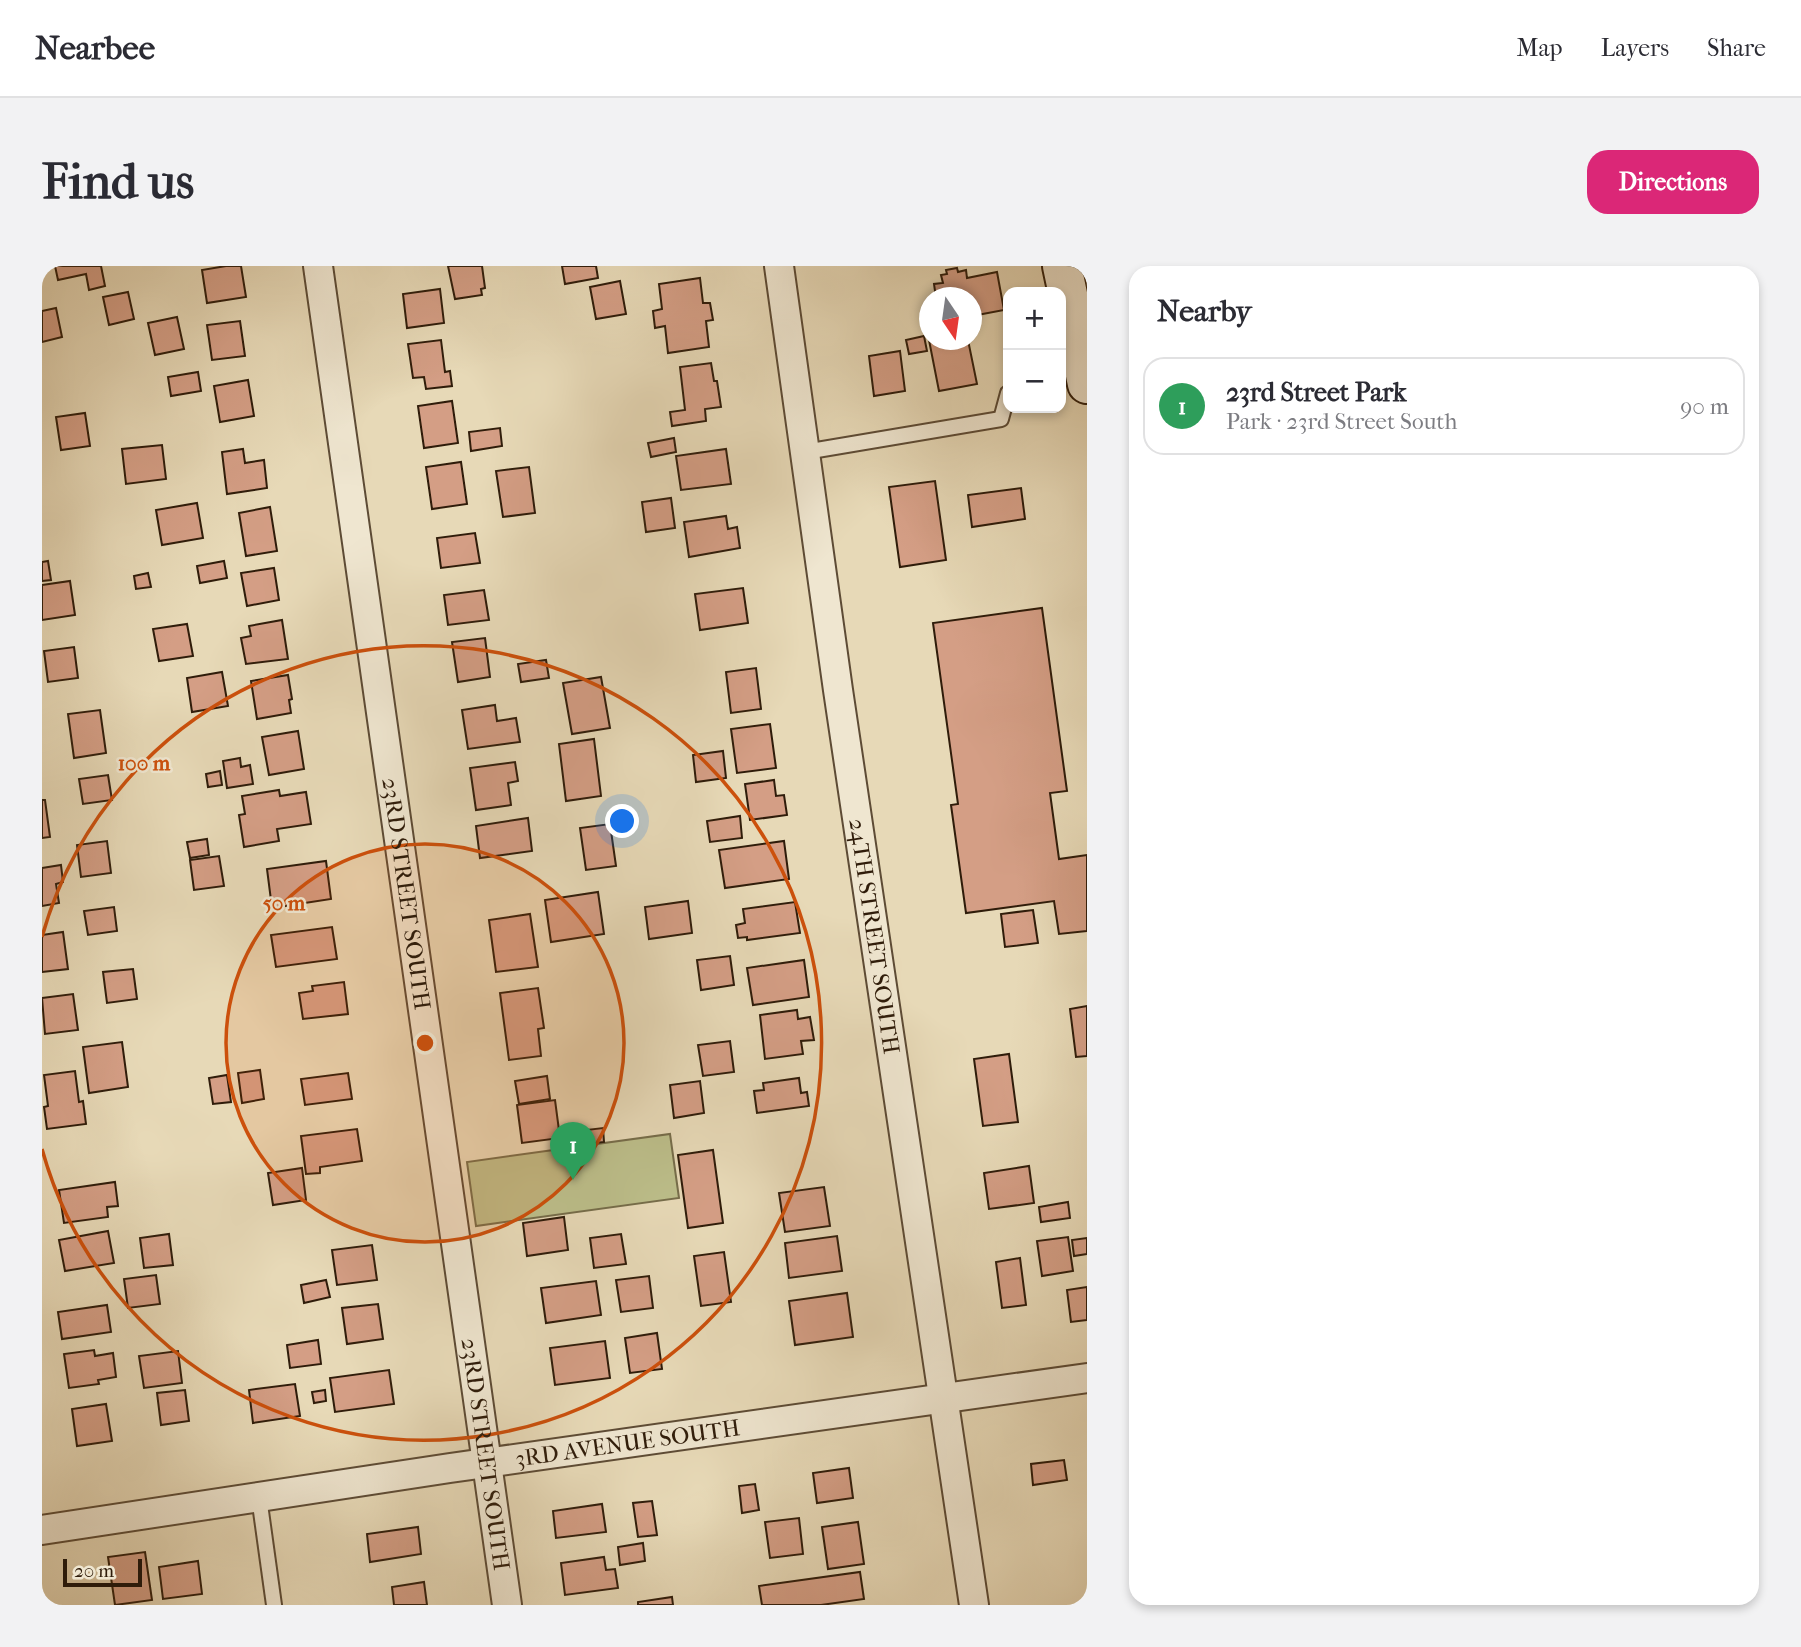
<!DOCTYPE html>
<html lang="en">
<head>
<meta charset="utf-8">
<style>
  body { margin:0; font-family:"IM FELL French Canon",serif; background:#f2f2f3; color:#2b2b33 }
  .controls { position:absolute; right:21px; top:21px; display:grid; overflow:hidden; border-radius:14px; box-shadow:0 4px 10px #0003 }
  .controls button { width:63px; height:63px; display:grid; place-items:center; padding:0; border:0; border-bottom:2px solid #e1e1e2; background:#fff; color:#2b2b33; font:35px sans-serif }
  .compass { position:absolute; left:877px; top:21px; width:63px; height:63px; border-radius:50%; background:#fff; box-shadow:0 4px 10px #0003; rotate:167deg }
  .scale { position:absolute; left:21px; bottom:18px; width:79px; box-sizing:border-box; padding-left:7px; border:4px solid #2f1c0a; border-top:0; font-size:19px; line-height:24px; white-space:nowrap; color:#2f1c0a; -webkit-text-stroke:5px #efe6d0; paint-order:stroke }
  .you { position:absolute; left:581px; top:556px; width:24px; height:24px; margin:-18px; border:5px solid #fff; border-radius:50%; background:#1a73e8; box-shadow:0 0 0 10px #1a73e833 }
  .badge { display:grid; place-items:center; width:46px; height:46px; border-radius:50%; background:#db2777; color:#fff; font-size:23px; font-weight:700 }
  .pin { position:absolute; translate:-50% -58px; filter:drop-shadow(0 2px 4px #0008) }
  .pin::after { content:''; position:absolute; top:37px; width:24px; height:21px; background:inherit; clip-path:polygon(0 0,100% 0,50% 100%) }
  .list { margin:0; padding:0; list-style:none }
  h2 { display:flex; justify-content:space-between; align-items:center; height:91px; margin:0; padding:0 28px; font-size:30px }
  h2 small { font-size:23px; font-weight:400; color:#7c7c81 }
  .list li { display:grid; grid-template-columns:46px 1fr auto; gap:21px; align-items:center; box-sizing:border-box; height:98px; margin:0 14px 14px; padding:0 14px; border:2px solid #e1e1e2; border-radius:21px }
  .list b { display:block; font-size:26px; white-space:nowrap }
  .list p { margin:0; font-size:23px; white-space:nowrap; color:#7c7c81 }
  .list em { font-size:23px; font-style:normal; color:#7c7c81 }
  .map { position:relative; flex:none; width:1045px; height:1339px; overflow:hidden; border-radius:21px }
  header { display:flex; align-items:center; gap:42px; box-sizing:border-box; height:98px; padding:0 35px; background:#fff; border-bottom:2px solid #e1e1e2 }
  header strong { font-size:33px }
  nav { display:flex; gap:38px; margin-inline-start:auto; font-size:24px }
  .intro { display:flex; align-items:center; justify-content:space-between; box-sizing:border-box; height:168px; padding:0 42px }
  h1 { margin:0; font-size:49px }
  .button { padding:18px 32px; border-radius:21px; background:#db2777; color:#fff; font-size:24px; font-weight:700 }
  main { display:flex; gap:42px; padding:0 42px }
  aside { flex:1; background:#fff; border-radius:21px; box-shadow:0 4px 10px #0003 }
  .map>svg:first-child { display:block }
  .green { fill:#bcbe8a; stroke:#766d4a; stroke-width:2 }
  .building { fill:#d49e85; stroke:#2f1c0a; stroke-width:2 }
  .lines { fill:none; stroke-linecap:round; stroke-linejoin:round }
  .service-casing { stroke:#5d4b35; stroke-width:18 }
  .minor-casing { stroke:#5d4b35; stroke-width:32 }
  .secondary-casing { stroke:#2f1c0a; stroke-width:42 }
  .service { stroke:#efe6d0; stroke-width:14 }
  .minor { stroke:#efe6d0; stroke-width:28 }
  .secondary { stroke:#efe6d0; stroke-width:38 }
  .ring { fill:none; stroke:#cc500c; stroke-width:3.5 }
  .labels { text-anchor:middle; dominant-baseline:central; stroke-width:5; stroke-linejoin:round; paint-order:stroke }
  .street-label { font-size:23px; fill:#2f1c0a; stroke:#efe6d0 }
  .centre { fill:#cc500c; stroke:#efe6d0; stroke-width:3.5 }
  .ring-label { font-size:21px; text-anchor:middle; font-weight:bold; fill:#cc500c; stroke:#efe6d0; stroke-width:5; stroke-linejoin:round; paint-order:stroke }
</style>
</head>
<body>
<header>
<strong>Nearbee</strong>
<nav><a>Map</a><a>Layers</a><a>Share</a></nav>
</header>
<div class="intro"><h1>Find us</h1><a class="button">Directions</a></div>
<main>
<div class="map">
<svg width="1045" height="1339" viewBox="0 0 1045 1339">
  <rect width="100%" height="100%" fill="#e7d9b7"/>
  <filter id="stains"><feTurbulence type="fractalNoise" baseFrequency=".00286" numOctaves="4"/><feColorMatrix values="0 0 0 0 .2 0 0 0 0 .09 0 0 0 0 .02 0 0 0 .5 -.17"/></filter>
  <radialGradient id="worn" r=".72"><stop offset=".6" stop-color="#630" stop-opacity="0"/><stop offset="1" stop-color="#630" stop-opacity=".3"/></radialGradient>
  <path class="green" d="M 628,868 L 637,932 L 434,960 L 425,896 Z"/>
  <g class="building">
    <path d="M 13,0 L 59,0 L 63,20 L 47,24 L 44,8 L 16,14 Z"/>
    <path d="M 184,0 L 199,0 L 204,31 L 165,37 L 160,4 Z"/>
    <path d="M 406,0 L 440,0 L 443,22 L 439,23 L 440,29 L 413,33 Z"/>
    <path d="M 520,0 L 554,0 L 556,12 L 523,18 Z"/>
    <path d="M 915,2 L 916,6 L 924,4 L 925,12 L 955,6 L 962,44 L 930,50 L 930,32 L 894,32 L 892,18 L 901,17 L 899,9 L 905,8 L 904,4 Z"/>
    <path d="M 658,12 L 661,37 L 668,37 L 671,54 L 664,55 L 667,81 L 626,87 L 623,60 L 613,62 L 611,45 L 620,43 L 617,18 Z"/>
    <path d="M 578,15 L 584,48 L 554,53 L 548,21 Z"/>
    <path d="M 398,23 L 402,57 L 365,62 L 361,28 Z"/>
    <path d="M 86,26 L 92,53 L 67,59 L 61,31 Z"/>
    <path d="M 14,42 L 20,71 L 0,76 L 0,45 Z"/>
    <path d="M 135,51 L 142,83 L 113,89 L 106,57 Z"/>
    <path d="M 198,55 L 203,90 L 170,94 L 165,59 Z"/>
    <path d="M 886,69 L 888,74 L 926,74 L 935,118 L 897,125 Z"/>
    <path d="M 882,70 L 885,85 L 867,88 L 864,74 Z"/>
    <path d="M 399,74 L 403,106 L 408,105 L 410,120 L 384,123 L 382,111 L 371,112 L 366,78 Z"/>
    <path d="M 858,85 L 863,125 L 832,130 L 827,90 Z"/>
    <path d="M 669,97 L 672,115 L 675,115 L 679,141 L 663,143 L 664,155 L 630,160 L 628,146 L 643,144 L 638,101 Z"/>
    <path d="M 156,106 L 159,125 L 129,130 L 126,111 Z"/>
    <path d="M 206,114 L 212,150 L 178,156 L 172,120 Z"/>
    <path d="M 410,135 L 416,177 L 382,182 L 376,140 Z"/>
    <path d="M 43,147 L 48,180 L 19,184 L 14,151 Z"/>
    <path d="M 458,162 L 460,180 L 429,185 L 427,166 Z"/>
    <path d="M 632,172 L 634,186 L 609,191 L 606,177 Z"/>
    <path d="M 120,179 L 124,213 L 84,218 L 80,183 Z"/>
    <path d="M 201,183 L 203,197 L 222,194 L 225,222 L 185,228 L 180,186 Z"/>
    <path d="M 684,183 L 689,218 L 639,224 L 634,190 Z"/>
    <path d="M 419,196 L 425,238 L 390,243 L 384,201 Z"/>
    <path d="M 487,201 L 493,247 L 461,251 L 454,205 Z"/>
    <path d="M 893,215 L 904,294 L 858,301 L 847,221 Z"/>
    <path d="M 979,222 L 983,253 L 930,261 L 926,229 Z"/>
    <path d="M 629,232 L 633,262 L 604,266 L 600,236 Z"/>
    <path d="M 155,237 L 161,272 L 120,279 L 114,244 Z"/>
    <path d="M 228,241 L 235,285 L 204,290 L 197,247 Z"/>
    <path d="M 684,250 L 686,263 L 695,261 L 698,282 L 647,291 L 642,256 Z"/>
    <path d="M 433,267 L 438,297 L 399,302 L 395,272 Z"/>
    <path d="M 6,295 L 9,314 L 0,315 L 0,296 Z"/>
    <path d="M 182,295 L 185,312 L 158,317 L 155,300 Z"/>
    <path d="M 232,302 L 237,334 L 205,340 L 199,307 Z"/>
    <path d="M 106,307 L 109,321 L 94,323 L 92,310 Z"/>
    <path d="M 28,315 L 33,349 L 0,354 L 0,319 Z"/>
    <path d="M 701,322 L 706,357 L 658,364 L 653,328 Z"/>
    <path d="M 442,324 L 447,354 L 406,359 L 402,329 Z"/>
    <path d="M 1000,342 L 1025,525 L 1008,527 L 1017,593 L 1045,589 L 1045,665 L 1017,668 L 1012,635 L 924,647 L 909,539 L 916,538 L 891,357 Z"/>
    <path d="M 240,354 L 246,393 L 204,398 L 199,372 L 209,370 L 207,360 Z"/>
    <path d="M 145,358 L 151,390 L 117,395 L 111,363 Z"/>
    <path d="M 443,372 L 448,411 L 416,416 L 410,376 Z"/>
    <path d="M 32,381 L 36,412 L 6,416 L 2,385 Z"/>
    <path d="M 504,394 L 507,412 L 479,416 L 476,398 Z"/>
    <path d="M 714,402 L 719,443 L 689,447 L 684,406 Z"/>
    <path d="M 180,406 L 186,440 L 150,446 L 145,412 Z"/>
    <path d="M 246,409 L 250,433 L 247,434 L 249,447 L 215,453 L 209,415 Z"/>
    <path d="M 559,411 L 568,462 L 530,468 L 521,417 Z"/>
    <path d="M 453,439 L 455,455 L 474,452 L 478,476 L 426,483 L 420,444 Z"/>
    <path d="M 58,444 L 64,487 L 32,492 L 26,448 Z"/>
    <path d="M 728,458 L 734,502 L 695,507 L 689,463 Z"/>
    <path d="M 256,465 L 262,503 L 227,509 L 220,471 Z"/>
    <path d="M 552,473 L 559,530 L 524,535 L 517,478 Z"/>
    <path d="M 681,485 L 684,512 L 654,516 L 651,489 Z"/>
    <path d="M 198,492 L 199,501 L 208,499 L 211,518 L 185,522 L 181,495 Z"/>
    <path d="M 473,496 L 476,515 L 466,517 L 469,539 L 434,544 L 428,502 Z"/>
    <path d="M 178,505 L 180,519 L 166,521 L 164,508 Z"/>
    <path d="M 66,509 L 70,534 L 41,538 L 37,513 Z"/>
    <path d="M 732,514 L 734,530 L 742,529 L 745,549 L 708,554 L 703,518 Z"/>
    <path d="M 237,524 L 238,530 L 264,526 L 269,558 L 235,563 L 237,575 L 202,581 L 197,549 L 203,548 L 200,530 Z"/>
    <path d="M 0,534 L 3,534 L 8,571 L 0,572 Z"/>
    <path d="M 698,550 L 700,572 L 668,576 L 665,555 Z"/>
    <path d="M 486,552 L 490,585 L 438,592 L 434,560 Z"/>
    <path d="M 568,558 L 574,600 L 544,604 L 538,562 Z"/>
    <path d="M 165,573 L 167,589 L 148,592 L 145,576 Z"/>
    <path d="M 65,575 L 69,607 L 39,611 L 35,579 Z"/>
    <path d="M 742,575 L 747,613 L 683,622 L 677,584 Z"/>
    <path d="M 177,590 L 182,620 L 152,624 L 148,594 Z"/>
    <path d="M 284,595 L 289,633 L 230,642 L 225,603 Z"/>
    <path d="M 19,599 L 21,616 L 14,618 L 17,637 L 0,640 L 0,602 Z"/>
    <path d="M 556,626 L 562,668 L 509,676 L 503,634 Z"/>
    <path d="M 646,635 L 650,667 L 607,673 L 603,641 Z"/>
    <path d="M 753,636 L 758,667 L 705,674 L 705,671 L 696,672 L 694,659 L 703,657 L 701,643 Z"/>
    <path d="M 72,641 L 75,665 L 46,669 L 42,645 Z"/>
    <path d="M 991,644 L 996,677 L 963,681 L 959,648 Z"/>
    <path d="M 488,648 L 496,701 L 454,706 L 447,654 Z"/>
    <path d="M 290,661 L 295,693 L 234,701 L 229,669 Z"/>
    <path d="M 21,666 L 26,703 L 0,706 L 0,669 Z"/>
    <path d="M 688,690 L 692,719 L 659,724 L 655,694 Z"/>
    <path d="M 762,694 L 767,731 L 711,739 L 705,702 Z"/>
    <path d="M 91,703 L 95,733 L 65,737 L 61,706 Z"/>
    <path d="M 302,716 L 306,748 L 261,753 L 257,727 L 271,725 L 270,720 Z"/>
    <path d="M 496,722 L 502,762 L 496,763 L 499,790 L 467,794 L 458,727 Z"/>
    <path d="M 31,728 L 36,764 L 3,768 L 0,732 Z"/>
    <path d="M 1045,740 L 1045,790 L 1034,791 L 1028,743 Z"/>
    <path d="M 755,744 L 756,753 L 768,751 L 772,774 L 759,775 L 761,788 L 723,793 L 718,749 Z"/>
    <path d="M 688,775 L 692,806 L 661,810 L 656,779 Z"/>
    <path d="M 80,776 L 86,821 L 47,827 L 41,781 Z"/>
    <path d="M 967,788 L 976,856 L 941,860 L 932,793 Z"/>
    <path d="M 218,804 L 222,833 L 200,837 L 196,807 Z"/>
    <path d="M 33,805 L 37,836 L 41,835 L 44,858 L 5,863 L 2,841 L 6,840 L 2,809 Z"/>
    <path d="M 306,807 L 310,833 L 263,839 L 259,813 Z"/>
    <path d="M 185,809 L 189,836 L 171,838 L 167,812 Z"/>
    <path d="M 505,810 L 508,833 L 477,838 L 473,815 Z"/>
    <path d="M 757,812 L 759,827 L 765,826 L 767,840 L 715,847 L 712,825 L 722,824 L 721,817 Z"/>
    <path d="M 658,815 L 662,847 L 632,852 L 628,819 Z"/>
    <path d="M 513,834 L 518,872 L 480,877 L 475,839 Z"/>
    <path d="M 561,862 L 562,876 L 546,878 L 544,864 Z"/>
    <path d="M 315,863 L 320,895 L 278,901 L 278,907 L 264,908 L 259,870 Z"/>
    <path d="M 671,884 L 681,957 L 646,962 L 636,889 Z"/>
    <path d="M 987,900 L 992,937 L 947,943 L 942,907 Z"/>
    <path d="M 260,902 L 264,934 L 231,939 L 226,907 Z"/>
    <path d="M 73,916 L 76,940 L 65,941 L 66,951 L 22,957 L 17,924 Z"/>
    <path d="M 782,921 L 788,960 L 743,966 L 737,927 Z"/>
    <path d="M 1026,936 L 1028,952 L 999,956 L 997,941 Z"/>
    <path d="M 522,951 L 526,984 L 485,990 L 481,957 Z"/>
    <path d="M 66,965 L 72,997 L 23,1005 L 17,974 Z"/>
    <path d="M 127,968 L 131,999 L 102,1002 L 98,972 Z"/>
    <path d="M 579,968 L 584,998 L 552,1002 L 548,972 Z"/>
    <path d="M 795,970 L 800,1005 L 747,1012 L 743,977 Z"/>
    <path d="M 1026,971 L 1031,1005 L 1000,1010 L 995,975 Z"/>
    <path d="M 1045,972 L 1045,988 L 1032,990 L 1030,974 Z"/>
    <path d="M 330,979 L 335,1014 L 295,1019 L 290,984 Z"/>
    <path d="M 682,986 L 689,1036 L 659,1040 L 652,990 Z"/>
    <path d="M 978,992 L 984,1039 L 960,1042 L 954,996 Z"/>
    <path d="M 114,1009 L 118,1038 L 86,1042 L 82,1013 Z"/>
    <path d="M 607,1010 L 611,1042 L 579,1046 L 574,1014 Z"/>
    <path d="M 284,1014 L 288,1031 L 262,1037 L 259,1019 Z"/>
    <path d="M 554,1015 L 559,1049 L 504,1057 L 499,1022 Z"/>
    <path d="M 1045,1021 L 1045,1054 L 1029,1056 L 1025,1024 Z"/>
    <path d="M 805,1027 L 811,1071 L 753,1079 L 747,1035 Z"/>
    <path d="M 336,1038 L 341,1073 L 305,1078 L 300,1042 Z"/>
    <path d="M 65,1039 L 69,1066 L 20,1073 L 16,1046 Z"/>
    <path d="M 615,1067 L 620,1103 L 588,1107 L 583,1072 Z"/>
    <path d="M 276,1074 L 279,1098 L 248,1102 L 245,1079 Z"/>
    <path d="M 563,1075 L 568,1112 L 513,1119 L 508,1082 Z"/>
    <path d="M 52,1084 L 53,1090 L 71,1087 L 74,1111 L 56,1114 L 57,1118 L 27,1122 L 22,1088 Z"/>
    <path d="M 136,1085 L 140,1117 L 102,1122 L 97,1090 Z"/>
    <path d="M 347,1104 L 352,1138 L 293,1146 L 288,1112 Z"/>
    <path d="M 253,1118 L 258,1150 L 211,1157 L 207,1124 Z"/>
    <path d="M 143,1124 L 147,1155 L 119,1159 L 115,1127 Z"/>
    <path d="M 283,1124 L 284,1135 L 272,1137 L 270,1126 Z"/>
    <path d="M 64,1138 L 70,1175 L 35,1180 L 30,1143 Z"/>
    <path d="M 1022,1194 L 1025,1214 L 991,1219 L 989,1198 Z"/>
    <path d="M 807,1202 L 811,1232 L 775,1237 L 771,1207 Z"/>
    <path d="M 713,1218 L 717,1244 L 700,1247 L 697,1220 Z"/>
    <path d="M 610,1235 L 615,1269 L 596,1271 L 591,1237 Z"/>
    <path d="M 560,1238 L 564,1266 L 514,1272 L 511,1245 Z"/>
    <path d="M 757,1252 L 761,1288 L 728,1292 L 723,1256 Z"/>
    <path d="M 816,1256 L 822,1298 L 786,1303 L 780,1261 Z"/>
    <path d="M 376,1261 L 379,1288 L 328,1296 L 325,1268 Z"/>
    <path d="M 601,1277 L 603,1295 L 578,1299 L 576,1281 Z"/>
    <path d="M 103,1286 L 110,1334 L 73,1339 L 66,1291 Z"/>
    <path d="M 562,1291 L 564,1304 L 573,1303 L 576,1322 L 523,1329 L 519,1297 Z"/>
    <path d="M 156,1295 L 160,1328 L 121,1333 L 117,1301 Z"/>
    <path d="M 818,1306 L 822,1333 L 779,1339 L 720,1339 L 717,1320 Z"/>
    <path d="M 382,1316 L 385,1339 L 352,1339 L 350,1321 Z"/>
    <path d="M 630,1331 L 631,1339 L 596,1339 L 596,1336 Z"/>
  </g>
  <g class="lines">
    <defs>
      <g id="service">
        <path d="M 763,186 L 959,153 L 966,127"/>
        <path d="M 217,1231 L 232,1339"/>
      </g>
      <g id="minor">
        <path id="s1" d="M 276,0 L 465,1339"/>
        <path id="s2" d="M 737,0 L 796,424 L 932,1339"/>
        <path id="s3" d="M 0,1264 L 408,1202 L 1045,1112"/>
      </g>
      <path id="secondary" d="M 1020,0 L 1045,118"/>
    </defs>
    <use href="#service" class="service-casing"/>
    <use href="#minor" class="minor-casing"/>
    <use href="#secondary" class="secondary-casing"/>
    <use href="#service" class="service"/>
    <use href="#minor" class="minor"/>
    <use href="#secondary" class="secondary"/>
  </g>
  <circle cx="383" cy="777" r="199" fill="#cc500c" fill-opacity=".12"/>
  <g class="ring">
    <circle cx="383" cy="777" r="199"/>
    <path d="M0 671A397 397 0 1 1 0 883"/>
  </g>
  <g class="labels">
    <g class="street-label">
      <text stroke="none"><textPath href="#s1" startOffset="634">23RD STREET SOUTH</textPath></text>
      <text stroke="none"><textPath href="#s2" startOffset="677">24TH STREET SOUTH</textPath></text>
      <text stroke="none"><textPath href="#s3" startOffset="592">3RD AVENUE SOUTH</textPath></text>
      <text stroke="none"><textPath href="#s1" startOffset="1200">23RD STREET SOUTH</textPath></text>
    </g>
  </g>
  <circle cx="383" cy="777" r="10" class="centre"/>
  <g class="ring-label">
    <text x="102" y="504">100 m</text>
    <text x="242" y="644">50 m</text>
  </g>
  <rect width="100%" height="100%" filter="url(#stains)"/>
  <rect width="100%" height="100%" fill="url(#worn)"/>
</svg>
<div class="controls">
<button>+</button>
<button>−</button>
</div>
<svg class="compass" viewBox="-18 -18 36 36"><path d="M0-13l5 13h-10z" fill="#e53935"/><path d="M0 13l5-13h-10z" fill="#7c7c81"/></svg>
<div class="scale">20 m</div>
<div class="you"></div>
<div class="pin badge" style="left:531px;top:914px;background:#2e9e5b">1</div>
</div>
<aside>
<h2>Nearby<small></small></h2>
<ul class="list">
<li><span class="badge" style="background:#2e9e5b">1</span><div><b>23rd Street Park</b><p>Park · 23rd Street South</p></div><em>90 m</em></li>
</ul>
</aside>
</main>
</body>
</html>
